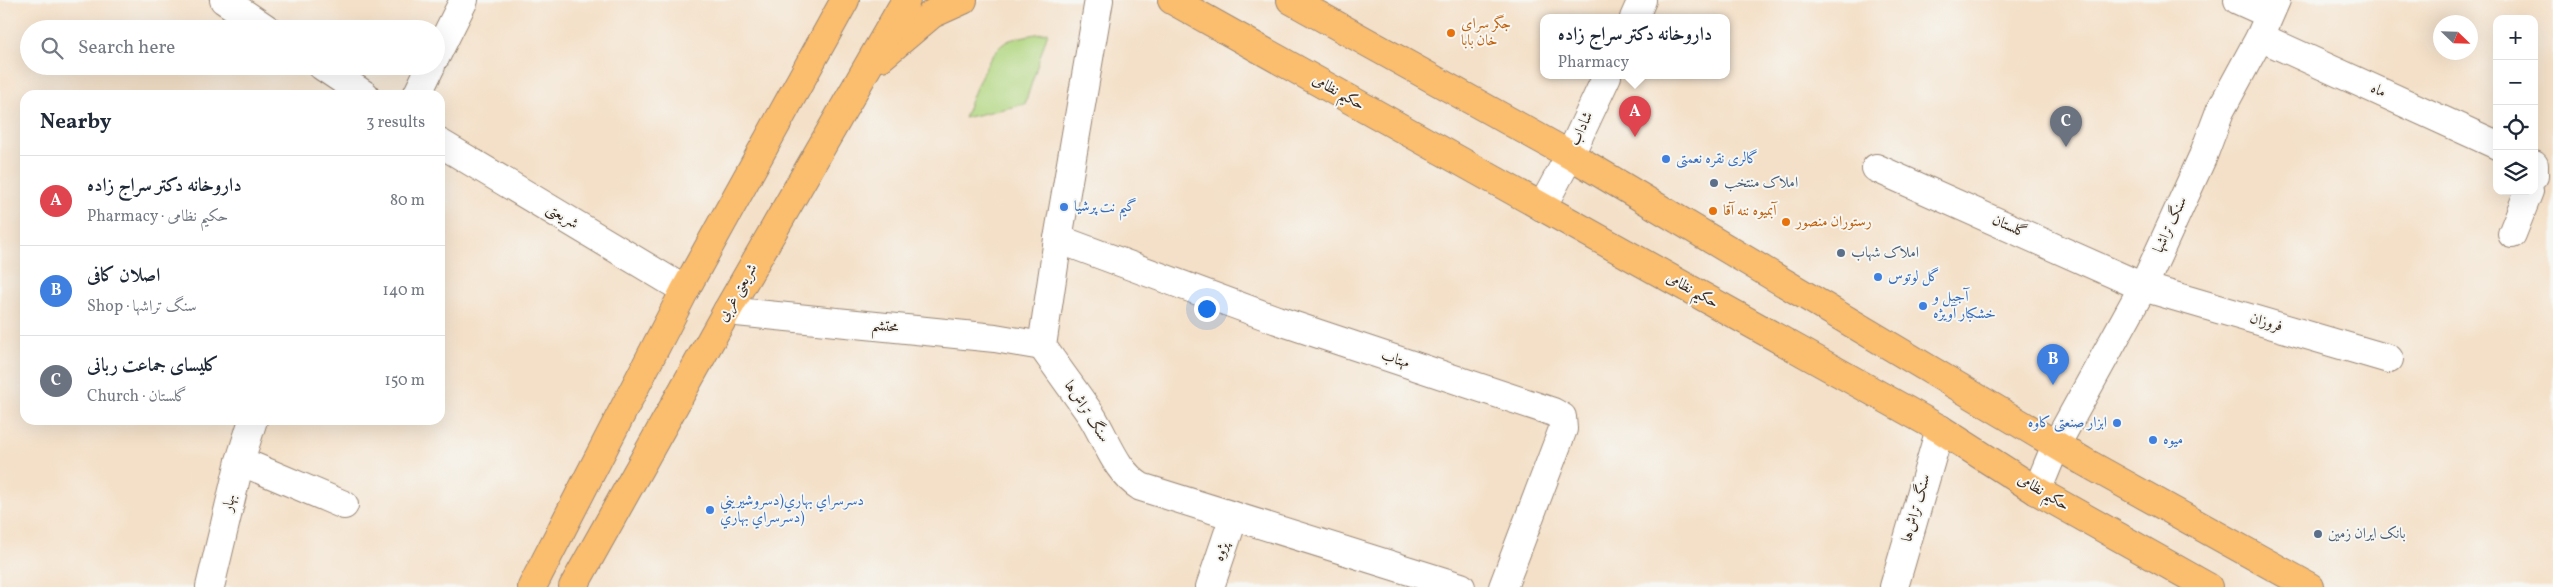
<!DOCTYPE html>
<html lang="en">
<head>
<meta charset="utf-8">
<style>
  body { margin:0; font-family:Vollkorn,Amiri,serif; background:#f2f2f3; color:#1f2937 }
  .controls { position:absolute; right:15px; top:15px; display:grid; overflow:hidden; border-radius:10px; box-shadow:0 5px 20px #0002 }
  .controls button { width:45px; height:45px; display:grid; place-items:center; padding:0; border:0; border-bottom:1px solid #e0e1e3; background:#fff; color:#1f2937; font:25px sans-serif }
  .compass { position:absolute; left:2433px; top:15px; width:45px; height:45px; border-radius:50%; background:#fff; box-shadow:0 5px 20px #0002; rotate:113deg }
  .you { position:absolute; left:1206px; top:308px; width:18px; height:18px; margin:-12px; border:4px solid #fff; border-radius:50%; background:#1a73e8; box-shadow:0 0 0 8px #1a73e833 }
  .badge { display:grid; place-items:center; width:32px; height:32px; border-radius:50%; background:#c8321e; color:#fff; font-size:16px; font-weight:700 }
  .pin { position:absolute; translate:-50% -41px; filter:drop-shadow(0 1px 2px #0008) }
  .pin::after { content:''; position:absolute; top:26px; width:18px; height:15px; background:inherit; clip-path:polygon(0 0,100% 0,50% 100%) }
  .popup { position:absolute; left:1540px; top:14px; width:190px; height:65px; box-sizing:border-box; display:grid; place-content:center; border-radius:10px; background:#fff; filter:drop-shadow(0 1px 4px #0005); font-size:16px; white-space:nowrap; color:#747a83 }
  .popup b { font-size:19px; color:#1f2937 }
  .popup::after { content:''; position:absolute; left:50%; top:100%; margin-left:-10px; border:10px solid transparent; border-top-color:#fff }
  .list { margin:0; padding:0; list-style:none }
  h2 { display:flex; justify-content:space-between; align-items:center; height:65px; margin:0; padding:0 20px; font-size:21px }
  h2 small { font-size:16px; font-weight:400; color:#747a83 }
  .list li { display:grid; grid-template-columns:32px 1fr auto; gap:15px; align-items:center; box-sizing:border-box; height:90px; padding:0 20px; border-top:1px solid #e0e1e3 }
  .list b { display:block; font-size:19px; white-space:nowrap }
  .list p { margin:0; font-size:16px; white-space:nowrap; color:#747a83 }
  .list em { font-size:16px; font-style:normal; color:#747a83 }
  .icon { flex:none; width:28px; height:28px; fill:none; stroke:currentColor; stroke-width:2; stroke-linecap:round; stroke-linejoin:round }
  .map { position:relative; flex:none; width:2553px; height:587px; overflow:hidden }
  .search { position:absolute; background:#fff; box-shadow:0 5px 20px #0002; left:20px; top:20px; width:425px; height:55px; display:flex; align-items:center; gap:12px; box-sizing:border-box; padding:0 18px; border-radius:28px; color:#747a83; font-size:19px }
  .panel { position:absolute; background:#fff; box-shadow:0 5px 20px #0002; left:20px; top:90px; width:425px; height:335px; border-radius:15px }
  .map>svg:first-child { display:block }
  .green { fill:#b0d67f; stroke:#76804e }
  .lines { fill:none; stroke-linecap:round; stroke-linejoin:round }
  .minor-casing { stroke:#988573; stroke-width:30 }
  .major-casing { stroke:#988573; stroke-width:30 }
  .minor { stroke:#fff; stroke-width:28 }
  .major { stroke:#fbbd6e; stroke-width:28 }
  .food-dot { fill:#e8710a; stroke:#f6f6f2; stroke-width:2 }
  .shop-dot { fill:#3f7fe0; stroke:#f6f6f2; stroke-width:2 }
  .service-dot { fill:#5c6f8a; stroke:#f6f6f2; stroke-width:2 }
  .labels { text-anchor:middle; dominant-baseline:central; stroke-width:4; stroke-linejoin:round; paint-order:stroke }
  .food-label { font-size:15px; fill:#c56008; stroke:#f6f6f2; text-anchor:start }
  .street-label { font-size:15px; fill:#3b2a1e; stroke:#f6f6f2 }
  .shop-label { font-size:15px; fill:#366cbe; stroke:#f6f6f2; text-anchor:start }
  .service-label { font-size:15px; fill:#4e5e75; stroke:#f6f6f2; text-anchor:start }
</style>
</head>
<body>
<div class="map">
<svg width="2553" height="587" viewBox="0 0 2553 587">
  <rect width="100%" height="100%" fill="#f6f6f2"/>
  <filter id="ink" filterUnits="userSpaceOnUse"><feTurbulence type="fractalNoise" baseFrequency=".02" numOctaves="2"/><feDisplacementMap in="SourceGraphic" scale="10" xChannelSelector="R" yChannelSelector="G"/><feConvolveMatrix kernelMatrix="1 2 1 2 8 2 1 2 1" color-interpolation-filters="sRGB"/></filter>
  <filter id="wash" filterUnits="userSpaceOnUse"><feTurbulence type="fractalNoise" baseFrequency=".0096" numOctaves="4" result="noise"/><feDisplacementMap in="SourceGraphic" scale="20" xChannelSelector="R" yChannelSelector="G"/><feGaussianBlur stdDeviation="1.12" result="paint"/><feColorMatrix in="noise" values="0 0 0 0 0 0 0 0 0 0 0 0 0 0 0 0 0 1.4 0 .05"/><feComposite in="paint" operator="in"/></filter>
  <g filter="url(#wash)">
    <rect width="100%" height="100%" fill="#f4e0c8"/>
    <path class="green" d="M 1048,32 L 1025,104 L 964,118 C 973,97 987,49 1010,40 C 1022,36 1036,34 1048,32 Z"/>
  </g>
  <g filter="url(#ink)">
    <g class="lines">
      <defs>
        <g id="minor">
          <path d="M 224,0 L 267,29"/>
          <path d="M 1099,0 L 1058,239 L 1042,346 C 1058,369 1075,392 1091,415 C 1107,440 1115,471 1141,487 L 1461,587"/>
          <path d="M 2238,0 L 2269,14"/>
          <path d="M 1634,18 L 1642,0"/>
          <path d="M 2260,37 L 2497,145"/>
          <path d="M 436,56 L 464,0"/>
          <path d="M 322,66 L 365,95"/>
          <path d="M 417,95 L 431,66"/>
          <path d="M 440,143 L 685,290"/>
          <path d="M 2534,165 L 2534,176"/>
          <path d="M 1876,168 L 2143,287 L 2389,359"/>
          <path d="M 1542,207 L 1570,155 L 1607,76"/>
          <path d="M 2512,234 L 2529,191"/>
          <path d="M 1058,239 L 1277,320 L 1553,412 L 1562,417 L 1563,429 L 1503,587"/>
          <path d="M 727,311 L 995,338 L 1042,346"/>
          <path d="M 240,461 L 344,505"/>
          <path d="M 2037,491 L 2056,445 L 2143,287 L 2203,156 L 2220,111 L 2260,37 L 2276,0"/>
          <path d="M 210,587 L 240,461 L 253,420"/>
          <path d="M 1210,587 L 1234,516"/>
          <path d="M 1894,587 L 1940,429"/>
        </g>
        <g id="major">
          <path d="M 1172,0 L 1940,429 L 2037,491 L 2208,587"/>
          <path d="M 1291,0 L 1570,155 L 2083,461 L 2310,587"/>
          <path d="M 881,57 L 932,14 L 963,0"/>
          <path d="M 532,587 L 685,290 L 845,0"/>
          <path d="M 573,587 L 727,311 L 906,0"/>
        </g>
      </defs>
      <use href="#minor" class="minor-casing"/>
      <use href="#major" class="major-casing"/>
      <use href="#minor" class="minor"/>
      <use href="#major" class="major"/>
    </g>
  </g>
  <g class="food-dot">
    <circle cx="1451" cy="33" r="5"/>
    <circle cx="1713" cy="211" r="5"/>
    <circle cx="1786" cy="222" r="5"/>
  </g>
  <g class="shop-dot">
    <circle cx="1666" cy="159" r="5"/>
    <circle cx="1064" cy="207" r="5"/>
    <circle cx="1878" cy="277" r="5"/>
    <circle cx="1923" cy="306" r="5"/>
    <circle cx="2117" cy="423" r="5"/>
    <circle cx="2153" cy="440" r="5"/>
    <circle cx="710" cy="510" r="5"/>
  </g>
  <g class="service-dot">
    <circle cx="1714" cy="183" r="5"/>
    <circle cx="1841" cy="253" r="5"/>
    <circle cx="2318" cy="534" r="5"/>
  </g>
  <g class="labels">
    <g class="food-label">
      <text x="1461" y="24">جگر سرای<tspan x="1461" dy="17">خان بابا</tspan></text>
      <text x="1723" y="211">آبمیوه ننه آقا</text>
      <text x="1796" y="222">رستوران منصور</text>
    </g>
    <g class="street-label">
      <text transform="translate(2378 91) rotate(25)">ماه</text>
      <text transform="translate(1338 93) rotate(29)">حکیم نظامی</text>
      <text transform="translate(1582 129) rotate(-65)">شاداب</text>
      <text transform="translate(562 217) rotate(31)">شریعتی</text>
      <text transform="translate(2171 225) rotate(-65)">سنگ تراشها</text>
      <text transform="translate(2009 227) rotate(24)">گلستان</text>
      <text transform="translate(1692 291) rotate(29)">حکیم نظامی</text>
      <text transform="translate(738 293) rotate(-60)">شریعتی غربی</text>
      <text transform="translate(2266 323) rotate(16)">فروزان</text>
      <text transform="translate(885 327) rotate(6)">محتشم</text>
      <text transform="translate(1395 360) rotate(18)">مهتاب</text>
      <text transform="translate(1086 412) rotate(57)">سنگ تراش‌ها</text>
      <text transform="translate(2043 493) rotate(31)">حکیم نظامی</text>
      <text transform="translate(230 503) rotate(-77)">بهار</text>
      <text transform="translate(1917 508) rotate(-74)">سنگ تراش‌ها</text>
      <text transform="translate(1222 552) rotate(-71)">پژوه</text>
    </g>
    <g class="shop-label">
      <text x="1676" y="159">گالری نقره نعمتی</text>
      <text x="1074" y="207">گیم نت پرشیا</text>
      <text x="1888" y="277">گل لوتوس</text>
      <text x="1933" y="297">آجیل و<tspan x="1933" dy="17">خشکبار آویژه</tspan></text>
      <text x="2107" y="423" text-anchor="end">ابزار صنعتی کاوه</text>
      <text x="2163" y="440">میوه</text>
      <text x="720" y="501">دسرسراي بهاري(دسروشيريني<tspan x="720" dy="17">دسرسراي بهاري)</tspan></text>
    </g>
    <g class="service-label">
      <text x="1724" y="183">املاک منتخب</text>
      <text x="1851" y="253">املاک شهاب</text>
      <text x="2328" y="534">بانک ایران زمین</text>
    </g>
  </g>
</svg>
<div class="controls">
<button>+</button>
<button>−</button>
<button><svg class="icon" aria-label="locate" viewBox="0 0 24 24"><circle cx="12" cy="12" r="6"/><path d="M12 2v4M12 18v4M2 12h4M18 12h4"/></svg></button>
<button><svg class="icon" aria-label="layers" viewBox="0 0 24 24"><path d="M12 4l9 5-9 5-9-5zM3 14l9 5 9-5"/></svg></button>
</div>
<svg class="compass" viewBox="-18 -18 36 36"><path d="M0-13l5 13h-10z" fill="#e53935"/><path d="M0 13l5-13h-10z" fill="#747a83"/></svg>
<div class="you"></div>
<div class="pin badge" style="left:1635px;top:137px;background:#e0444e">A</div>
<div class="popup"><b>داروخانه دکتر سراج زاده</b>Pharmacy</div>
<div class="pin badge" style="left:2053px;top:385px;background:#3f7fe0">B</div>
<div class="pin badge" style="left:2066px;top:147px;background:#6b7280">C</div>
<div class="search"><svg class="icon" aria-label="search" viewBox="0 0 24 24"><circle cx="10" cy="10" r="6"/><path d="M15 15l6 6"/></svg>Search here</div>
<section class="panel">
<h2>Nearby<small>3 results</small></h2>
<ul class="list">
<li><span class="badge" style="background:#e0444e">A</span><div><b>داروخانه دکتر سراج زاده</b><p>Pharmacy · حکیم نظامی</p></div><em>80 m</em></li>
<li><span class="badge" style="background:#3f7fe0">B</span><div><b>اصلان کافی</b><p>Shop · سنگ تراشها</p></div><em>140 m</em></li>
<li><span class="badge" style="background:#6b7280">C</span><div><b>کلیسای جماعت ربانی</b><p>Church · گلستان</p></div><em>150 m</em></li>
</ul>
</section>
</div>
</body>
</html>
